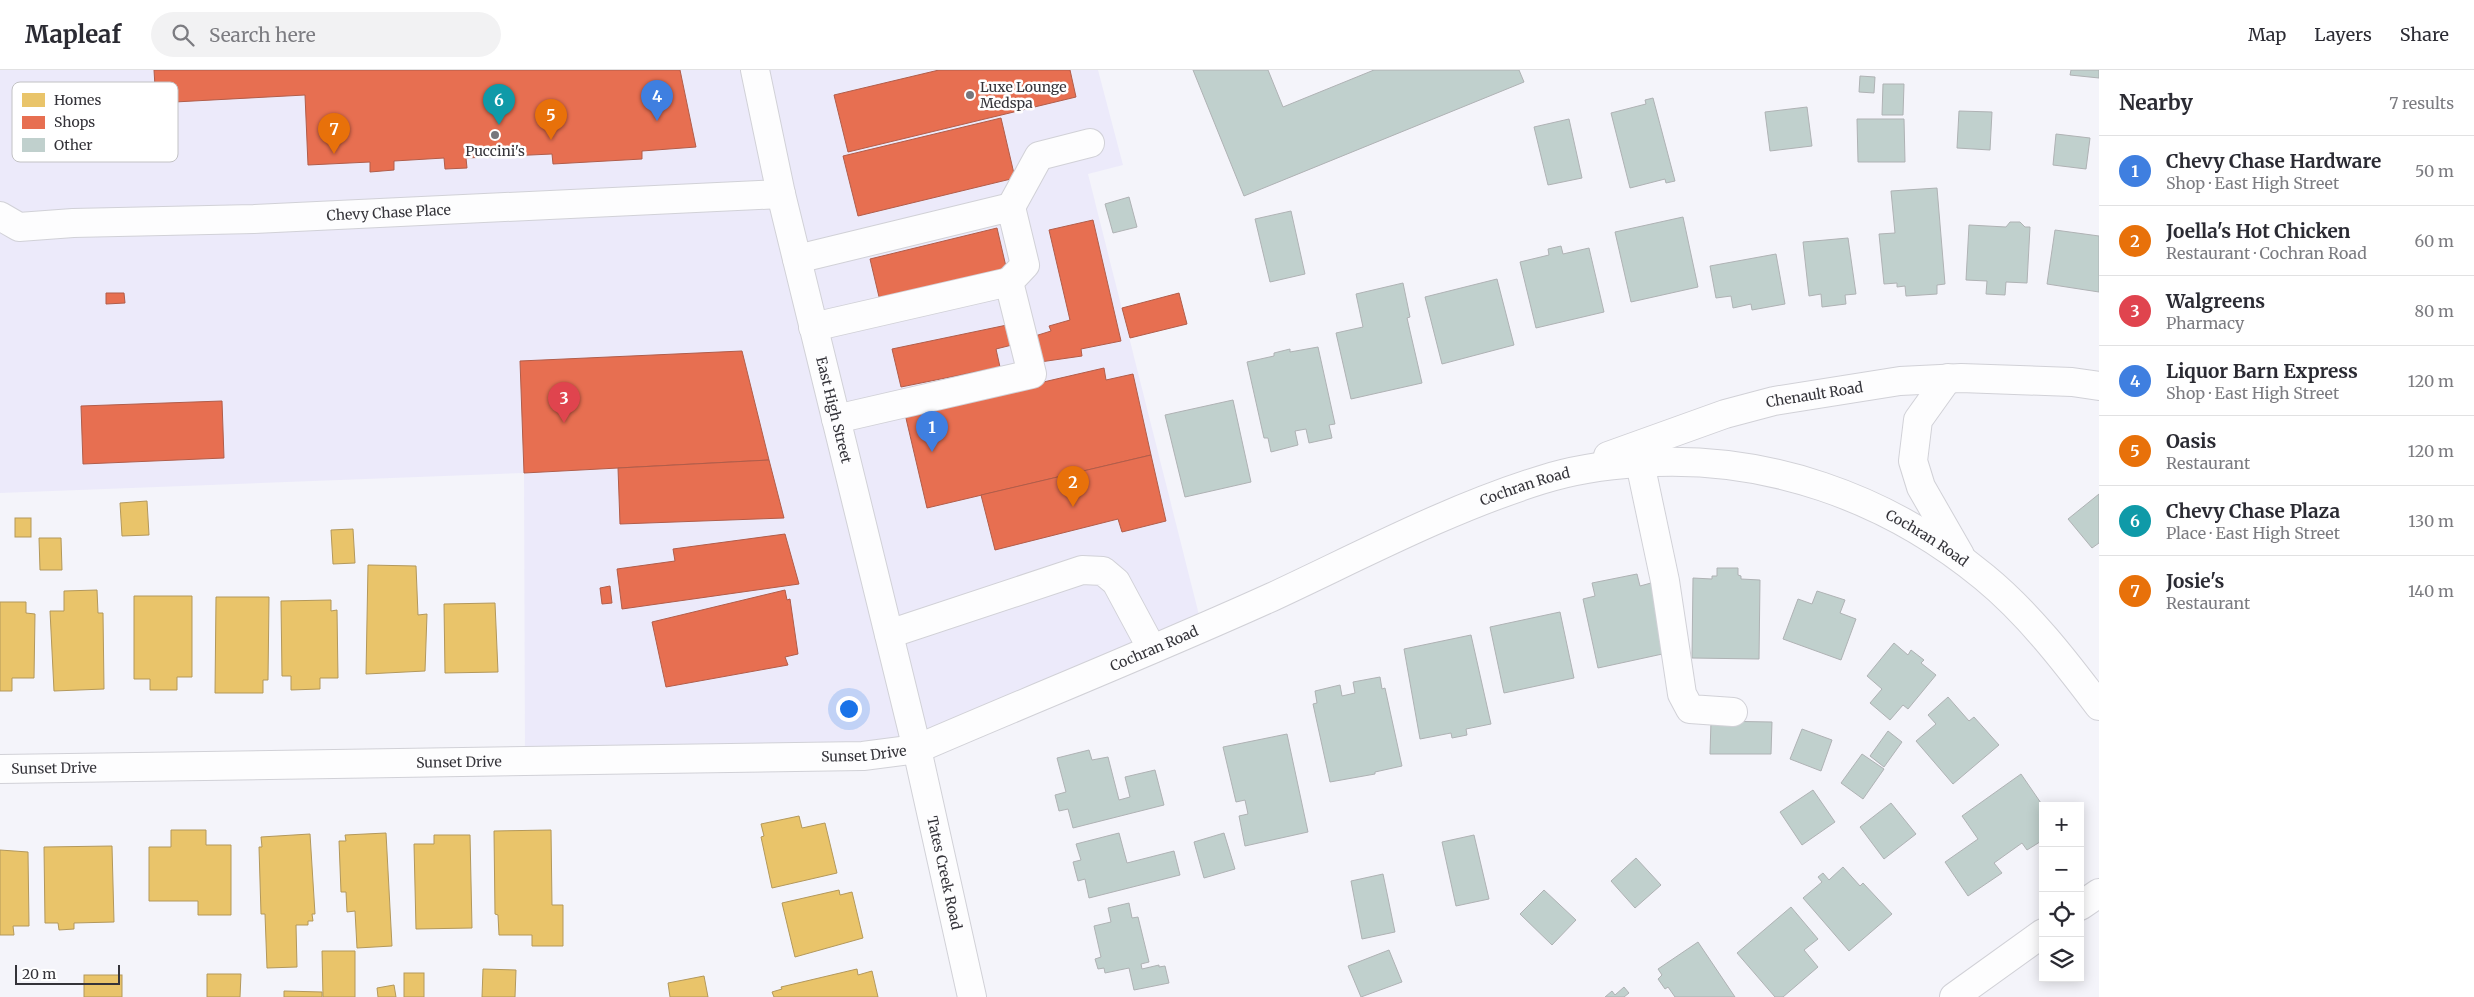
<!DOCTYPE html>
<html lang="en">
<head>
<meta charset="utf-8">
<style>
  body { margin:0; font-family:Merriweather,serif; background:#f2f2f3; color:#2b2b33 }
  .controls { position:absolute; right:15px; bottom:15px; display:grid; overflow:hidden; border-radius:0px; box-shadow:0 2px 12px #0003 }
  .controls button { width:45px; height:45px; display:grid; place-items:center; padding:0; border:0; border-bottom:1px solid #e1e1e2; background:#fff; color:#2b2b33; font:25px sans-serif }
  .scale { position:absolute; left:15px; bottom:12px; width:105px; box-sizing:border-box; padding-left:5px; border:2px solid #343339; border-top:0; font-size:14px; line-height:18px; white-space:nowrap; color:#343339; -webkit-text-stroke:4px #fff; paint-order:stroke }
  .you { position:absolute; left:848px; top:638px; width:18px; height:18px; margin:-12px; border:4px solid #fff; border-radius:50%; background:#1a73e8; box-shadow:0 0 0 8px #1a73e833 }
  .badge { display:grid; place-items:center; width:32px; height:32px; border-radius:50%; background:#77777d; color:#fff; font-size:16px; font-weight:700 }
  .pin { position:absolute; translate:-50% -41px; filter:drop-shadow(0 1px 2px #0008) }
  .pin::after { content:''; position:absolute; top:26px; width:18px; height:15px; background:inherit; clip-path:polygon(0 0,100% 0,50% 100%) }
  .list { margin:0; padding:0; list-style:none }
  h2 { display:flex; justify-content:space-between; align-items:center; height:65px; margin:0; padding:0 20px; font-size:21px }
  h2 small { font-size:16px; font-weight:400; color:#7c7c81 }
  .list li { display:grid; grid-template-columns:32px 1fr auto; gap:15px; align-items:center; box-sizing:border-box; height:70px; padding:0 20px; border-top:1px solid #e1e1e2 }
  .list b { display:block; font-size:19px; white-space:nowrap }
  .list p { margin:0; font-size:16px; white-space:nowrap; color:#7c7c81 }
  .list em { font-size:16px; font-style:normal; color:#7c7c81 }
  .icon { flex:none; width:28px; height:28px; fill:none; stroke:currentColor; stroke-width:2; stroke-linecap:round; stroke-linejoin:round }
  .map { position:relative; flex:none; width:2099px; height:927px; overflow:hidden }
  header { display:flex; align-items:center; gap:30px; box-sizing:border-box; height:70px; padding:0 25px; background:#fff; border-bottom:1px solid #e1e1e2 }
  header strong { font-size:24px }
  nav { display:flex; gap:28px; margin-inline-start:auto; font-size:18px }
  .search { width:350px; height:45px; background:#f2f2f3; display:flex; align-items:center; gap:12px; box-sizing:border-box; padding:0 18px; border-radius:28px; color:#7c7c81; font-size:19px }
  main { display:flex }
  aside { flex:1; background:#fff }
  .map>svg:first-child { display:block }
  .built { fill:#eceafa }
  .homes { fill:#e9c46a; stroke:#b3985b }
  .shops { fill:#e76f51; stroke:#b15d4a }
  .building { fill:#c0d0cd; stroke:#afb2b4 }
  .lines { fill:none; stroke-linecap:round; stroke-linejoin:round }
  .minor-casing { stroke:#d1d1d7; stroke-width:30 }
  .major-casing { stroke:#d1d1d7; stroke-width:30 }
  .minor { stroke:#fdfdfe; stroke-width:28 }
  .major { stroke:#fdfdfe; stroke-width:28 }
  .poi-dot { fill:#77777d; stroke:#fff; stroke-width:2 }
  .labels { text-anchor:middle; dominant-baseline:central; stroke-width:5; stroke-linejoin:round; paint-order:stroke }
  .poi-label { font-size:14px; fill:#343339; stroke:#fff; text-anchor:start }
  .street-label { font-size:14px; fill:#343339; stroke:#fff }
  .key { fill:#fff; stroke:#c2c2c4; stroke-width:1 }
  .key-label { font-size:14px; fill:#343339 }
</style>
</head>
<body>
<header>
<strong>Mapleaf</strong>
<div class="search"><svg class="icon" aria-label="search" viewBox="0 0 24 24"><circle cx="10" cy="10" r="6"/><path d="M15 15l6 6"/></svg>Search here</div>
<nav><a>Map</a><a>Layers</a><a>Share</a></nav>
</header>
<main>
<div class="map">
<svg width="2099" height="927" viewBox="0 0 2099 927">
  <rect width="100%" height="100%" fill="#f4f4fa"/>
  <path class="built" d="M 0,0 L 1098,0 L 1123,95 L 1088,104 L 1202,557 L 917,679 L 525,691 L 524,403 L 0,423 Z"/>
  <g class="homes">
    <path d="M 147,431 L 149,465 L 122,466 L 120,433 Z"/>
    <rect x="15" y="448" width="16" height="19"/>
    <path d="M 353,459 L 355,493 L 333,494 L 331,460 Z"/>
    <path d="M 39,468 L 61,468 L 62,500 L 40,500 Z"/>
    <path d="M 368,495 L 416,496 L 418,545 L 427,544 L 425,601 L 366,604 Z"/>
    <path d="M 97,520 L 98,543 L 103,543 L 104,619 L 54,621 L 50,541 L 64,541 L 64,521 Z"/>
    <path d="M 134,526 L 192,526 L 192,607 L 177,607 L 177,620 L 150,620 L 150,609 L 134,609 Z"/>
    <path d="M 216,527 L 269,527 L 268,610 L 263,610 L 263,623 L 215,623 Z"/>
    <path d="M 331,530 L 331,541 L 337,540 L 338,608 L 320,608 L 320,619 L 291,620 L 291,606 L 282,606 L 281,531 Z"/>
    <path d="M 0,532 L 26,532 L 26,543 L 35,544 L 34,608 L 12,608 L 12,621 L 0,621 Z"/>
    <path d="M 495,533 L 498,602 L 445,603 L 444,534 Z"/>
    <path d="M 799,746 L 802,758 L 825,753 L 837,803 L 772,818 L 761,767 L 764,766 L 761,754 Z"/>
    <path d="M 171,760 L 206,760 L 206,775 L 231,775 L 231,845 L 198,845 L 198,831 L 149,831 L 149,777 L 171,777 Z"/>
    <path d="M 551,760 L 552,835 L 563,835 L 563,876 L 532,876 L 532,865 L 499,865 L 498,845 L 495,844 L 494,761 Z"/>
    <path d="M 386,763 L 392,876 L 357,878 L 355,841 L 347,842 L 346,822 L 341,822 L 339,771 L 346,771 L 345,765 Z"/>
    <path d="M 310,764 L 315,844 L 312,844 L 313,851 L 308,851 L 308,855 L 296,855 L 297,897 L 267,898 L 265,844 L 261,844 L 259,777 L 262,777 L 261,767 Z"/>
    <path d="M 434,765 L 470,765 L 472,858 L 416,859 L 414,774 L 434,774 Z"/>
    <path d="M 112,776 L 114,852 L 74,853 L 74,859 L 59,860 L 58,853 L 45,853 L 44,777 Z"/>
    <path d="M 0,780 L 28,782 L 29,856 L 13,856 L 14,865 L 0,865 Z"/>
    <path d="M 839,820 L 840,825 L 852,822 L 863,868 L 795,887 L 782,833 Z"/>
    <path d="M 322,881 L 355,881 L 355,927 L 323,927 Z"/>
    <path d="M 483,899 L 516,900 L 515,927 L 482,927 Z"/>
    <path d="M 857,899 L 858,905 L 872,901 L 878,927 L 774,927 L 772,922 L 782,919 L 781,917 Z"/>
    <rect x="404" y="903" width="20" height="24"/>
    <path d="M 207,904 L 241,904 L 240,927 L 207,927 Z"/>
    <rect x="84" y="905" width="38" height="22"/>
    <path d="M 704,906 L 708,927 L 670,927 L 668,913 Z"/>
    <path d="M 394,915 L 396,927 L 378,927 L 377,918 Z"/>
    <path d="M 284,921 L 322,922 L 322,927 L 284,927 Z"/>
  </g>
  <g class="shops">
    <path d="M 154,0 L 680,0 L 696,77 L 642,81 L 642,89 L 553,94 L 552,84 L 466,88 L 467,98 L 445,99 L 444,88 L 394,91 L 394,100 L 370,102 L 370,92 L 308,95 L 305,25 L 156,33 Z"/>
    <path d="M 939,0 L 1070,0 L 1076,27 L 848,82 L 834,25 Z"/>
    <path d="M 1001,48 L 1015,108 L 858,146 L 843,86 Z"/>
    <path d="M 1093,150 L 1121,271 L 1081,279 L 1082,286 L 1040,292 L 1035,266 L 1051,261 L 1049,256 L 1070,250 L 1049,160 Z"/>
    <path d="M 997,158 L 1007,201 L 880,231 L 870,189 Z"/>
    <path d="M 106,223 L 124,223 L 125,233 L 106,234 Z"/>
    <path d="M 1179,223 L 1187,254 L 1130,268 L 1122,238 Z"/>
    <path d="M 1007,255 L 1012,275 L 996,279 L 1000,297 L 901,317 L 892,279 Z"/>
    <path d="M 742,281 L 769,390 L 524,403 L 520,291 Z"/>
    <path d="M 1104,298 L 1106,310 L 1133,304 L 1151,385 L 927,438 L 905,344 Z"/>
    <path d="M 222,331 L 224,388 L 83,394 L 81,336 Z"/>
    <path d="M 1151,385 L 1166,451 L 1122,462 L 1118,449 L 995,480 L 981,425 Z"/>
    <path d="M 769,390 L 784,448 L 620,454 L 618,398 Z"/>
    <path d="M 785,464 L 799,514 L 622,539 L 617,499 L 675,491 L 673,479 Z"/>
    <path d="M 610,516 L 612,533 L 602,534 L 600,518 Z"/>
    <path d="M 785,520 L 787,530 L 790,529 L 798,584 L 785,587 L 788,595 L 666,617 L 652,552 Z"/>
  </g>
  <g class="building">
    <path d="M 1193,0 L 1268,0 L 1283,37 L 1374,0 L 1519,0 L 1524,12 L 1244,126 Z"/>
    <path d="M 2071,0 L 2099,0 L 2099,8 L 2070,5 Z"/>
    <path d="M 1860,6 L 1875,7 L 1874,23 L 1859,22 Z"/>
    <path d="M 1883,14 L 1904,14 L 1903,45 L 1882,45 Z"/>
    <path d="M 1653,28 L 1675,111 L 1666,113 L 1665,109 L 1630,118 L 1611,43 L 1646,34 L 1645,30 Z"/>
    <path d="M 1807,37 L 1812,76 L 1770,81 L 1765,42 Z"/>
    <path d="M 1959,41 L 1992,42 L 1990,80 L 1957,78 Z"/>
    <path d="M 1569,49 L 1582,108 L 1548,115 L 1534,57 Z"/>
    <path d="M 1857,49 L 1904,49 L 1905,92 L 1858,92 Z"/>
    <path d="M 2056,64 L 2090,68 L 2086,99 L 2053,95 Z"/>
    <path d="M 1937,118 L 1945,214 L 1937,215 L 1937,224 L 1906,226 L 1905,216 L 1897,217 L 1897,213 L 1884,214 L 1879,164 L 1895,163 L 1891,121 Z"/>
    <path d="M 1129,127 L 1137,157 L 1113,163 L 1105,134 Z"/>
    <path d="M 1291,141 L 1305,204 L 1270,212 L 1255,149 Z"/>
    <path d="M 1683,147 L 1698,217 L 1631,232 L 1615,162 Z"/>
    <path d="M 2010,152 L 2020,152 L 2025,157 L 2030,157 L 2027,213 L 2006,212 L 2005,225 L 1986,224 L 1987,211 L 1966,210 L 1969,155 L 2006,157 Z"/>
    <path d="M 2055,160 L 2099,166 L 2099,222 L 2047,214 Z"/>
    <path d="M 1848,168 L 1856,224 L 1845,225 L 1846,234 L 1822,237 L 1821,224 L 1809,226 L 1803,172 Z"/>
    <path d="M 1561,176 L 1563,184 L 1589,178 L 1604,242 L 1536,258 L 1520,192 L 1549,185 L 1548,179 Z"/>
    <path d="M 1776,184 L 1785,234 L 1752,240 L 1751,234 L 1733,238 L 1731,226 L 1716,228 L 1710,196 Z"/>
    <path d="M 1497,209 L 1514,275 L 1442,294 L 1425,227 Z"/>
    <path d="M 1403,213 L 1410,247 L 1407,248 L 1422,313 L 1351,329 L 1336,263 L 1363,257 L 1356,224 Z"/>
    <path d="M 1318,277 L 1335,354 L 1329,355 L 1332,368 L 1309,373 L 1306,359 L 1295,361 L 1298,375 L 1271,382 L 1268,368 L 1264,368 L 1247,292 L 1274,286 L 1274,283 L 1290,279 L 1290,282 Z"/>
    <path d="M 1233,330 L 1251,412 L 1185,427 L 1165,345 Z"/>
    <path d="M 2099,424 L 2099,473 L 2092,478 L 2068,449 Z"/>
    <path d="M 1717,498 L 1738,498 L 1738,505 L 1741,506 L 1741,509 L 1760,510 L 1759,589 L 1692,588 L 1693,508 L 1712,509 L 1712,506 L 1717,506 Z"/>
    <path d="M 1637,504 L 1640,516 L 1651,513 L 1667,583 L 1598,598 L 1583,529 L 1595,526 L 1592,513 Z"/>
    <path d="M 1817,521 L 1845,530 L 1840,543 L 1856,549 L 1841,590 L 1783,569 L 1798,529 L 1812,534 Z"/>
    <path d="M 1560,542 L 1574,608 L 1504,623 L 1490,557 Z"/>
    <path d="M 1471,565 L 1491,654 L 1466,659 L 1467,665 L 1452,668 L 1451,663 L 1420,669 L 1404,579 Z"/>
    <path d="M 1894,573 L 1908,585 L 1911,580 L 1924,590 L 1921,593 L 1936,605 L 1908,639 L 1903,635 L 1890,650 L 1870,633 L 1882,619 L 1867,606 Z"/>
    <path d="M 1380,607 L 1382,619 L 1385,618 L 1402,696 L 1375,702 L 1375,704 L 1330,712 L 1313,634 L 1317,633 L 1315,621 L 1340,615 L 1342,626 L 1355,623 L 1353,612 Z"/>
    <path d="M 1948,627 L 1969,651 L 1974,647 L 1999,675 L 1953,714 L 1916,671 L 1936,654 L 1928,645 Z"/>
    <path d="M 1711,651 L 1772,652 L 1771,684 L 1710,684 Z"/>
    <path d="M 1802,659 L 1832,670 L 1821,701 L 1790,689 Z"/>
    <path d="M 1888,661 L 1902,672 L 1884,697 L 1870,686 Z"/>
    <path d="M 1287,664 L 1308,762 L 1245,776 L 1239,746 L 1248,744 L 1245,730 L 1236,732 L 1223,677 Z"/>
    <path d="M 1089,680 L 1092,690 L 1108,687 L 1119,730 L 1130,727 L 1125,707 L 1155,700 L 1164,735 L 1073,758 L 1068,739 L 1059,741 L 1055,725 L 1066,722 L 1057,688 Z"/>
    <path d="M 1862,684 L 1884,699 L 1863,729 L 1841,713 Z"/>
    <path d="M 2021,704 L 2043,736 L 2043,770 L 2027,780 L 2022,773 L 1994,793 L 2002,803 L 1968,826 L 1945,792 L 1978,769 L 1962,746 Z"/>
    <path d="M 1813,720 L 1835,752 L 1802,775 L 1780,742 Z"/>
    <path d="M 1891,733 L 1916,764 L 1884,789 L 1860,757 Z"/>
    <path d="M 1119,763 L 1127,793 L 1174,781 L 1180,805 L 1089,828 L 1085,809 L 1078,811 L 1073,792 L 1081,790 L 1076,774 Z"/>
    <path d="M 1224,763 L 1235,799 L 1204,808 L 1194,772 Z"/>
    <path d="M 1474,765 L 1489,829 L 1456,836 L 1442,772 Z"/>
    <path d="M 1636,788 L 1661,815 L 1635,838 L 1611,811 Z"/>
    <path d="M 1843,797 L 1860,816 L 1863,813 L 1892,844 L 1849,881 L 1803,828 L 1822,812 L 1818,807 L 1823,803 L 1829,810 Z"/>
    <path d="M 1383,804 L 1395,862 L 1362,869 L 1351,811 Z"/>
    <path d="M 1544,820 L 1576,850 L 1552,875 L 1520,844 Z"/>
    <path d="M 1129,833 L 1132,848 L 1138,847 L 1149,892 L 1141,894 L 1142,899 L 1159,895 L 1159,897 L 1165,896 L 1169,913 L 1134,920 L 1129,898 L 1105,903 L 1104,898 L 1098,899 L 1095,889 L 1101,887 L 1094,856 L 1111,852 L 1108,838 Z"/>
    <path d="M 1791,837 L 1818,869 L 1804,880 L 1818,897 L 1783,927 L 1775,927 L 1737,883 Z"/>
    <path d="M 1698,872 L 1735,927 L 1675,927 L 1668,917 L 1665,919 L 1658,909 L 1662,905 L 1658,899 Z"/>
    <path d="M 1389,880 L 1402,912 L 1361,927 L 1348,896 Z"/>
    <path d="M 1624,917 L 1629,923 L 1624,927 L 1605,927 L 1612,921 L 1615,925 Z"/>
  </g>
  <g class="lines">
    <defs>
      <g id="minor">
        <path d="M 1011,137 L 1039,86 L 1090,73"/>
        <path id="s1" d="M 0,146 L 19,157 L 73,153 L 254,149 L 781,124"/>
        <path d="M 797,189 L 1011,137 L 1025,195 L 1009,212 L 1032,304 L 836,349"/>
        <path d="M 813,257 L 1009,212"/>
        <path d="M 1948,308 L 1918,350 L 1913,391 L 1921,417 L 1960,485"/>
        <path id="s2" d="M 1608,386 L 1725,344 L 1774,331 L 1900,311 L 1961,308 L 2072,312 L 2099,316"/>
        <path d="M 1640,393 L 1665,511 L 1682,624 L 1690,639 L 1733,642"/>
        <path d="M 889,564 L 1082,500 L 1103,501 L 1116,512 L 1152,579"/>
        <path id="s3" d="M 0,699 L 863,686 L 917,679 C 1035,628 1155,580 1272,527 C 1360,486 1448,439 1541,410 C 1572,400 1606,395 1639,393 C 1765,384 1887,427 1984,507 C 2028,543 2065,591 2099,636"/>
        <path d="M 2080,836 L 2099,823"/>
        <path d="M 1954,927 L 2043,863"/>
      </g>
      <g id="major">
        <path id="s4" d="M 755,0 L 781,124 L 917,679 L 972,927"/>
      </g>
    </defs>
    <use href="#minor" class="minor-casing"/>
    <use href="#major" class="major-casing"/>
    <use href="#minor" class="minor"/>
    <use href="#major" class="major"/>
  </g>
  <g class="poi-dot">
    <circle cx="970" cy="25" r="5"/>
    <circle cx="495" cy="65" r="5"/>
  </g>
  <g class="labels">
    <g class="poi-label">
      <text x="980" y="17">Luxe Lounge<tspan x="980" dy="16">Medspa</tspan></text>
      <text x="495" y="81" text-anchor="middle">Puccini's</text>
    </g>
    <g class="street-label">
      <text stroke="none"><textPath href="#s1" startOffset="392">Chevy Chase Place</textPath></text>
      <text stroke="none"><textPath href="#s2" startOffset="216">Chenault Road</textPath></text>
      <text stroke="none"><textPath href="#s4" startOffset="349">East High Street</textPath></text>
      <text stroke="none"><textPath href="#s3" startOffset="1580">Cochran Road</textPath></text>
      <text stroke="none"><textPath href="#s3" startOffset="2000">Cochran Road</textPath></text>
      <text stroke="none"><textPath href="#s3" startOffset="1175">Cochran Road</textPath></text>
      <text stroke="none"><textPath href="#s3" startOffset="864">Sunset Drive</textPath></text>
      <text stroke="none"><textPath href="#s3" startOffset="459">Sunset Drive</textPath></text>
      <text stroke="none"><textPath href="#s3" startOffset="54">Sunset Drive</textPath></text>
      <text stroke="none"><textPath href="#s4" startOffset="825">Tates Creek Road</textPath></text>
    </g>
  </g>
  <rect x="12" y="12" width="166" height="80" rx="8" class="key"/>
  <rect x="22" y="23" width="23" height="14" fill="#e9c46a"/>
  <rect x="22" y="46" width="23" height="13" fill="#e76f51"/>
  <rect x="22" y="68" width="23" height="14" fill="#c0d0cd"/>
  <g class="key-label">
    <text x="54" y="35">Homes</text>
    <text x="54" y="57">Shops</text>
    <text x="54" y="80">Other</text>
  </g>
</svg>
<div class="controls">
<button>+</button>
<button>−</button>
<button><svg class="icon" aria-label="locate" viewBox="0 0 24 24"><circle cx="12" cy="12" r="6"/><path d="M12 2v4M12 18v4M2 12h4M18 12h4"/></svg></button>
<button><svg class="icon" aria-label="layers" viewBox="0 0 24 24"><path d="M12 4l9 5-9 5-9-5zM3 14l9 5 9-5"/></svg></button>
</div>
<div class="scale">20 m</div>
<div class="you"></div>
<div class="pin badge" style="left:932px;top:382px;background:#3f7fe0">1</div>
<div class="pin badge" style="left:1073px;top:437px;background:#e8710a">2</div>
<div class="pin badge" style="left:564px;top:353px;background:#e0444e">3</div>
<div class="pin badge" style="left:657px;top:51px;background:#3f7fe0">4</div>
<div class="pin badge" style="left:551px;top:70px;background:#e8710a">5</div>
<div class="pin badge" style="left:499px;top:55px;background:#0f9aa8">6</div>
<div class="pin badge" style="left:334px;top:84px;background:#e8710a">7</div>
</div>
<aside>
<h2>Nearby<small>7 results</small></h2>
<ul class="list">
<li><span class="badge" style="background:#3f7fe0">1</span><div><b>Chevy Chase Hardware</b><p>Shop · East High Street</p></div><em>50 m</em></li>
<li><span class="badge" style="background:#e8710a">2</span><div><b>Joella's Hot Chicken</b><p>Restaurant · Cochran Road</p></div><em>60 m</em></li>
<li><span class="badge" style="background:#e0444e">3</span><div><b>Walgreens</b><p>Pharmacy</p></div><em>80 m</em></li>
<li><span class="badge" style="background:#3f7fe0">4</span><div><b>Liquor Barn Express</b><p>Shop · East High Street</p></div><em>120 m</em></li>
<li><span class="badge" style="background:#e8710a">5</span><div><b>Oasis</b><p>Restaurant</p></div><em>120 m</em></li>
<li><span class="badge" style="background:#0f9aa8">6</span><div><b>Chevy Chase Plaza</b><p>Place · East High Street</p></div><em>130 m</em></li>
<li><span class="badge" style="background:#e8710a">7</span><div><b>Josie's</b><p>Restaurant</p></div><em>140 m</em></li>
</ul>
</aside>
</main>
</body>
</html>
